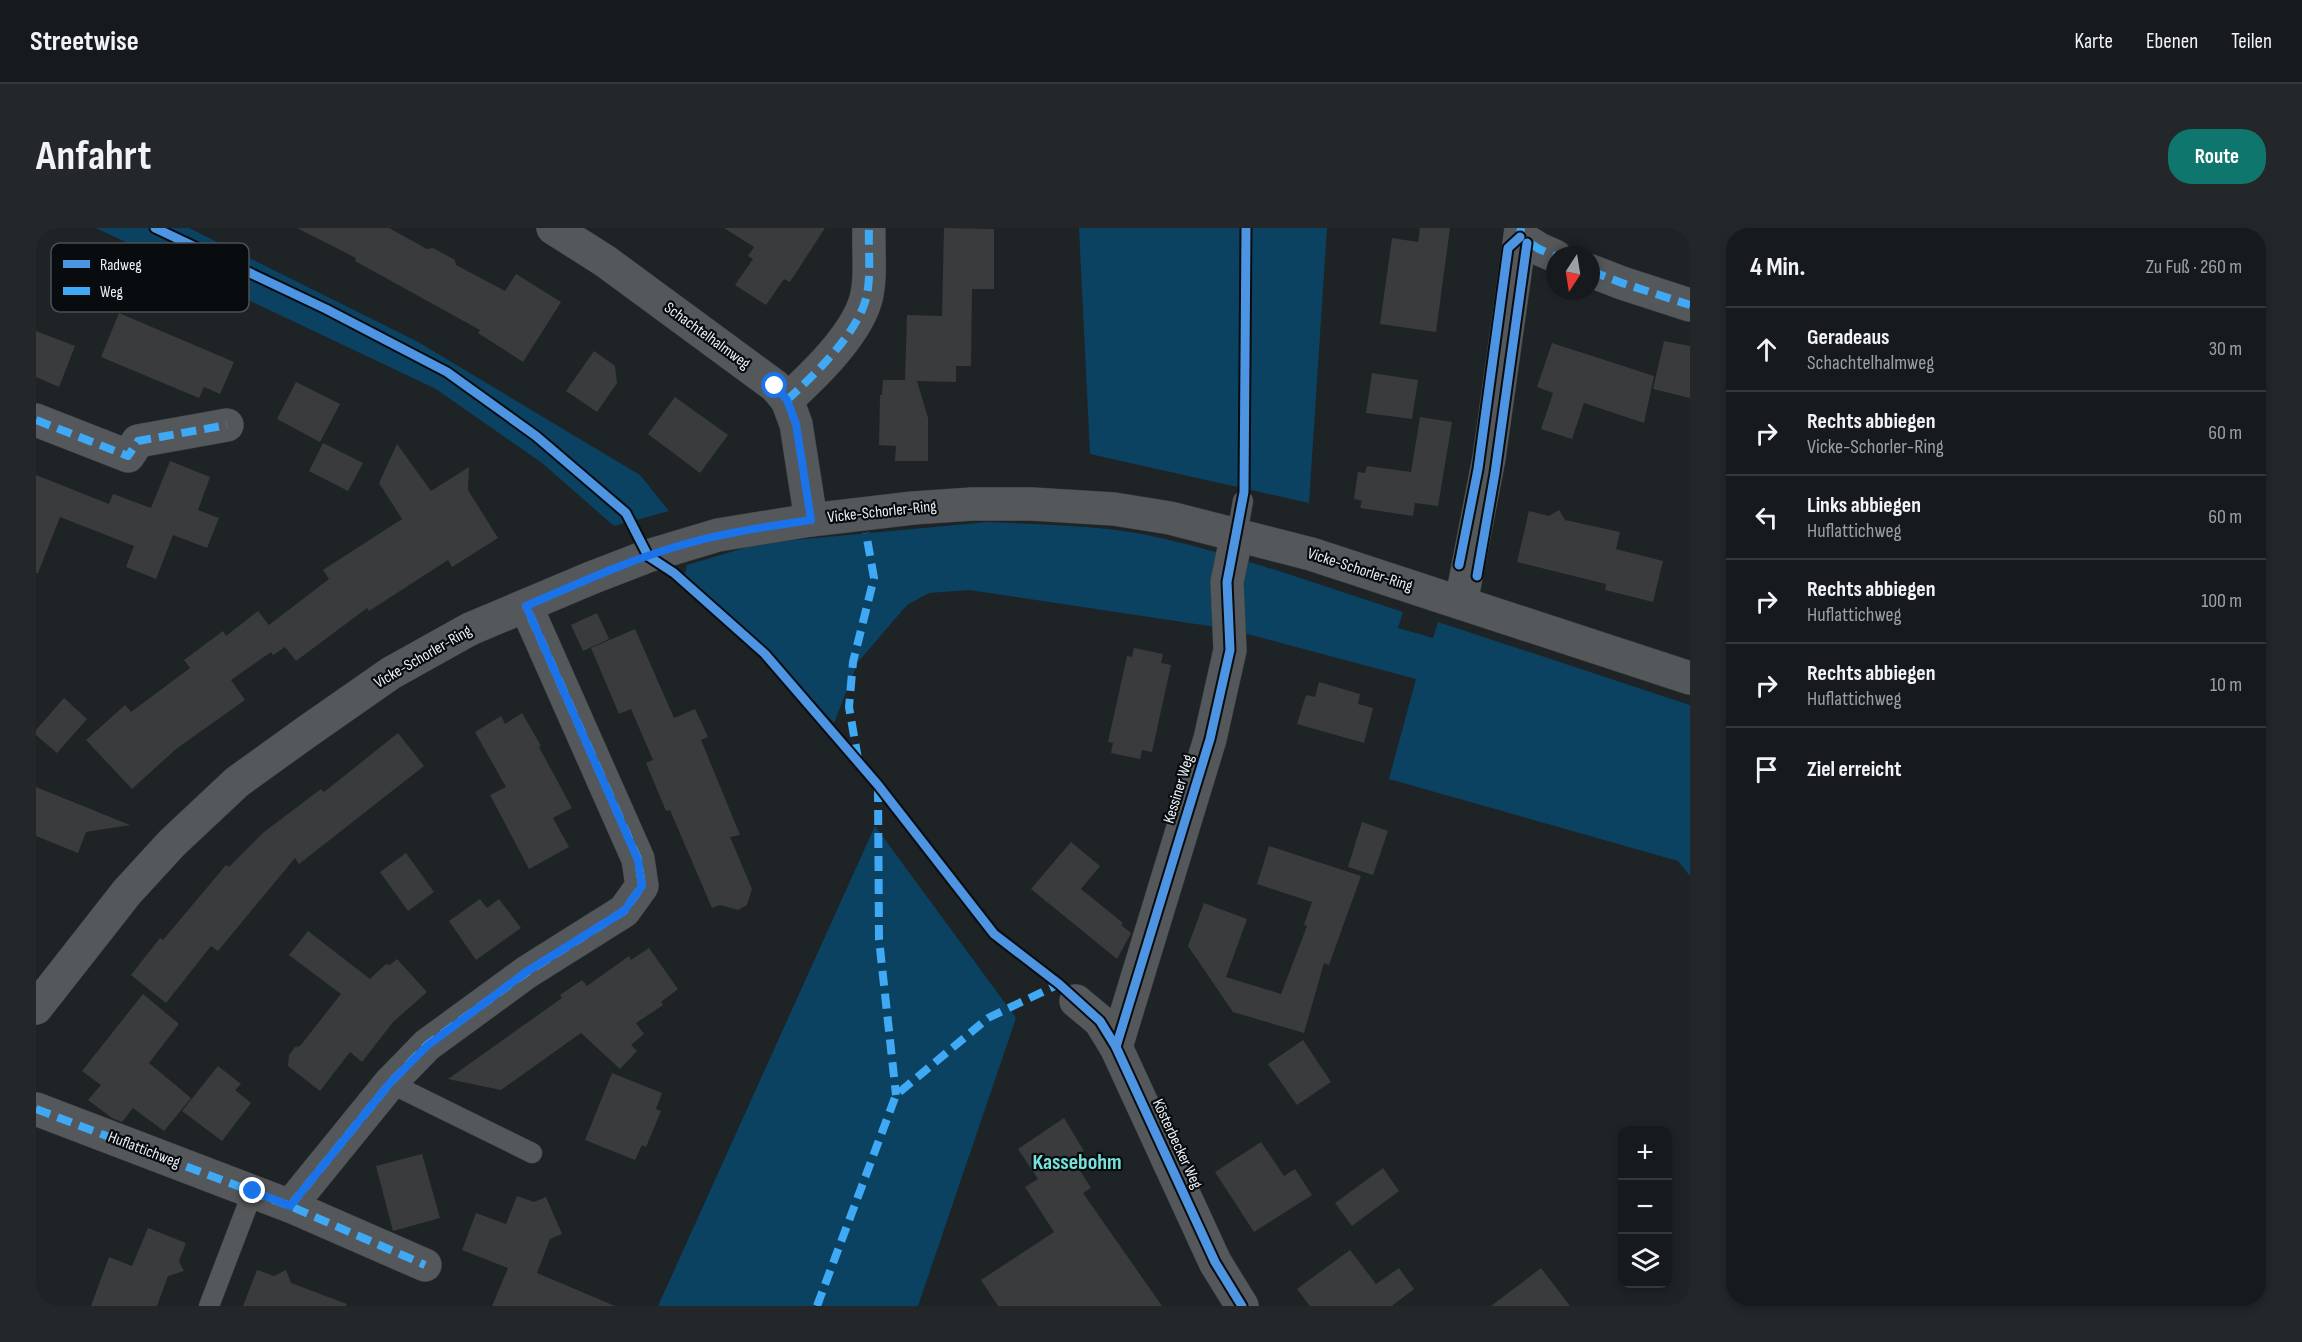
<!DOCTYPE html>
<html lang="de">
<head>
<meta charset="utf-8">
<style>
  body { margin:0; font-family:"Sofia Sans Condensed",sans-serif; background:#232729; color:#f1f3f6 }
  .controls { position:absolute; right:18px; bottom:18px; display:grid; overflow:hidden; border-radius:12px; box-shadow:0 3px 9px #0003 }
  .controls button { width:54px; height:54px; display:grid; place-items:center; padding:0; border:0; border-bottom:2px solid #35383b; background:#161a1c; color:#f1f3f6; font:30px sans-serif }
  .compass { position:absolute; left:1510px; top:18px; width:54px; height:54px; border-radius:50%; background:#161a1c; box-shadow:0 3px 9px #0003; rotate:192deg }
  .stop { position:absolute; width:18px; height:18px; margin:-14px; border:4px solid #1a73e8; border-radius:50%; background:#fff }
  .stop.end { background:#1a73e8; border-color:#fff; box-shadow:0 2px 6px #0008 }
  .list { margin:0; padding:0; list-style:none }
  h2 { display:flex; justify-content:space-between; align-items:center; height:78px; margin:0; padding:0 24px; font-size:26px }
  h2 small { font-size:20px; font-weight:400; color:#9ea1a3 }
  .list li { display:grid; grid-template-columns:39px 1fr auto; gap:18px; align-items:center; box-sizing:border-box; height:84px; padding:0 24px; border-top:2px solid #35383b }
  .list b { display:block; font-size:22px; white-space:nowrap }
  .list p { margin:0; font-size:20px; white-space:nowrap; color:#9ea1a3 }
  .list em { font-size:20px; font-style:normal; color:#9ea1a3 }
  .icon { flex:none; width:33px; height:33px; fill:none; stroke:currentColor; stroke-width:2; stroke-linecap:round; stroke-linejoin:round }
  .map { position:relative; flex:none; width:1654px; height:1078px; overflow:hidden; border-radius:24px }
  header { display:flex; align-items:center; gap:36px; box-sizing:border-box; height:84px; padding:0 30px; background:#161a1c; border-bottom:2px solid #35383b }
  header strong { font-size:28px }
  nav { display:flex; gap:33px; margin-inline-start:auto; font-size:21px }
  .intro { display:flex; align-items:center; justify-content:space-between; box-sizing:border-box; height:144px; padding:0 36px }
  h1 { margin:0; font-size:42px }
  .button { padding:15px 27px; border-radius:24px; background:#0f766e; color:#fff; font-size:21px; font-weight:700 }
  main { display:flex; gap:36px; padding:0 36px }
  aside { flex:1; background:#161a1c; border-radius:24px; box-shadow:0 3px 9px #0003 }
  .map>svg:first-child { display:block }
  .green { fill:#0b4261 }
  .building { fill:#3a3b3c }
  .lines { fill:none; stroke-linecap:round; stroke-linejoin:round }
  .service-casing { stroke:#3a3e41; stroke-width:21 }
  .minor-casing { stroke:#3a3e41; stroke-width:34 }
  .service { stroke:#55585b; stroke-width:20 }
  .minor { stroke:#55585b; stroke-width:33 }
  .quiet { stroke:#3fa9f5; stroke-width:8; stroke-dasharray:15 8; stroke-linecap:butt }
  .cycleway-casing { stroke:#090c0f; stroke-width:13 }
  .cycleway { stroke:#4d94e3; stroke-width:9 }
  .route { stroke:#1a73e8; stroke-width:8 }
  .labels { text-anchor:middle; dominant-baseline:central; stroke-width:4.5; stroke-linejoin:round; paint-order:stroke }
  .street-label { font-size:16px; fill:#eaf0f5; stroke:#090c0f }
  .district-label { font-size:22px; font-weight:bold; fill:#77e2db; stroke:#090c0f }
  .key { fill:#090c0f; stroke:#4c5054; stroke-width:1.5 }
  .key-label { font-size:16px; fill:#eaf0f5 }
</style>
</head>
<body>
<header>
<strong>Streetwise</strong>
<nav><a>Karte</a><a>Ebenen</a><a>Teilen</a></nav>
</header>
<div class="intro"><h1>Anfahrt</h1><a class="button">Route</a></div>
<main>
<div class="map">
<svg width="1654" height="1078" viewBox="0 0 1654 1078">
  <rect width="100%" height="100%" fill="#1e2326"/>
  <g class="green">
    <path d="M 60,0 L 153,0 L 382,114 L 604,247 L 633,283 L 578,298 L 506,235 L 400,161 Z"/>
    <path d="M 1043,0 L 1291,0 L 1273,275 L 1054,226 Z"/>
    <path d="M 952,294 C 1010,297 1069,297 1125,310 C 1207,329 1287,358 1367,384 L 1362,400 L 1397,410 L 1402,394 L 1654,477 L 1654,648 L 1642,633 L 1353,551 L 1380,451 L 1193,401 L 933,362 L 893,365 L 871,377 L 822,434 L 798,495 L 724,413 L 648,351 L 651,337 L 725,315 Z"/>
    <path d="M 839,598 L 980,790 L 882,1078 L 622,1078 Z"/>
  </g>
  <g class="building">
    <path d="M 261,0 L 353,0 L 391,21 L 397,20 L 419,32 L 420,37 L 469,63 L 480,46 L 525,74 L 487,134 L 442,105 L 444,102 L 319,33 L 320,30 Z"/>
    <path d="M 688,0 L 789,0 L 754,54 L 748,51 L 730,77 L 699,57 L 717,31 L 712,28 L 718,19 Z"/>
    <path d="M 908,0 L 958,1 L 958,61 L 936,61 L 935,138 L 920,138 L 920,154 L 881,153 L 892,190 L 892,233 L 859,233 L 860,218 L 843,217 L 844,167 L 846,167 L 847,152 L 869,152 L 871,87 L 906,88 Z"/>
    <path d="M 1384,0 L 1414,0 L 1400,104 L 1344,96 L 1356,10 L 1382,14 Z"/>
    <path d="M 83,85 L 198,134 L 184,166 L 168,159 L 163,170 L 65,129 Z"/>
    <path d="M 0,103 L 39,118 L 23,159 L 0,149 Z"/>
    <path d="M 1628,113 L 1654,118 L 1654,170 L 1617,161 Z"/>
    <path d="M 1516,115 L 1618,148 L 1608,195 L 1548,175 L 1536,211 L 1505,201 L 1517,165 L 1501,159 Z"/>
    <path d="M 558,123 L 579,138 L 581,155 L 561,184 L 530,163 Z"/>
    <path d="M 1336,145 L 1382,152 L 1376,191 L 1330,185 Z"/>
    <path d="M 260,154 L 304,176 L 284,214 L 241,191 Z"/>
    <path d="M 639,169 L 692,207 L 664,245 L 612,206 Z"/>
    <path d="M 1384,189 L 1416,194 L 1402,278 L 1379,275 L 1377,288 L 1324,280 L 1326,273 L 1318,271 L 1322,244 L 1329,245 L 1331,238 L 1375,244 Z"/>
    <path d="M 287,215 L 327,235 L 312,263 L 273,243 Z"/>
    <path d="M 361,216 L 395,263 L 433,239 L 432,262 L 462,310 L 416,339 L 412,332 L 333,383 L 331,380 L 260,433 L 249,419 L 237,427 L 235,424 L 195,452 L 209,472 L 140,521 L 96,561 L 50,512 L 89,477 L 95,484 L 154,440 L 148,432 L 187,403 L 190,408 L 222,383 L 233,397 L 293,351 L 287,342 L 366,291 L 343,255 Z"/>
    <path d="M 134,233 L 174,249 L 162,282 L 183,290 L 171,320 L 137,307 L 120,351 L 90,339 L 98,318 L 24,289 L 2,345 L 0,345 L 0,247 L 73,276 L 77,266 L 115,280 Z"/>
    <path d="M 1523,282 L 1529,292 L 1584,304 L 1580,321 L 1627,333 L 1617,374 L 1569,362 L 1570,356 L 1481,334 L 1493,283 L 1513,288 Z"/>
    <path d="M 561,385 L 573,411 L 547,423 L 535,397 Z"/>
    <path d="M 599,401 L 638,490 L 659,481 L 672,509 L 665,512 L 704,607 L 694,609 L 716,661 L 711,677 L 702,682 L 684,677 L 676,680 L 634,582 L 630,583 L 610,535 L 617,532 L 595,481 L 583,486 L 555,420 Z"/>
    <path d="M 1098,420 L 1127,426 L 1125,435 L 1135,437 L 1116,524 L 1106,522 L 1104,531 L 1075,525 L 1077,515 L 1072,514 L 1091,428 L 1096,429 Z"/>
    <path d="M 1283,454 L 1324,466 L 1322,476 L 1337,480 L 1328,515 L 1261,496 L 1270,467 L 1279,469 Z"/>
    <path d="M 28,470 L 51,491 L 21,525 L 0,507 L 0,502 Z"/>
    <path d="M 486,485 L 505,518 L 503,519 L 536,580 L 517,590 L 533,619 L 493,641 L 454,567 L 470,559 L 439,504 L 465,488 L 469,496 Z"/>
    <path d="M 362,505 L 388,538 L 263,636 L 259,630 L 182,723 L 175,718 L 130,775 L 95,747 L 124,710 L 127,712 L 190,637 L 193,639 L 228,604 L 285,561 L 288,564 Z"/>
    <path d="M 0,559 L 94,597 L 50,604 L 42,625 L 0,608 Z"/>
    <path d="M 1326,594 L 1352,603 L 1337,647 L 1312,639 Z"/>
    <path d="M 1035,614 L 1064,638 L 1045,661 L 1087,695 L 1085,697 L 1095,705 L 1081,731 L 995,661 Z"/>
    <path d="M 1233,618 L 1325,648 L 1293,737 L 1288,735 L 1268,805 L 1197,784 L 1152,718 L 1168,675 L 1211,691 L 1190,749 L 1245,766 L 1271,698 L 1268,697 L 1276,674 L 1221,656 Z"/>
    <path d="M 370,625 L 398,664 L 372,683 L 344,644 Z"/>
    <path d="M 444,671 L 451,680 L 463,671 L 485,700 L 440,732 L 413,693 Z"/>
    <path d="M 272,703 L 334,751 L 350,736 L 354,737 L 361,731 L 391,764 L 357,794 L 326,834 L 314,824 L 284,863 L 252,838 L 253,827 L 259,819 L 264,818 L 305,766 L 253,727 Z"/>
    <path d="M 613,720 L 642,761 L 625,774 L 627,777 L 600,795 L 608,806 L 595,817 L 601,823 L 584,841 L 545,805 L 465,862 L 412,851 L 526,770 L 524,767 L 546,752 L 551,758 L 593,728 L 595,732 Z"/>
    <path d="M 107,766 L 143,796 L 113,835 L 155,870 L 128,903 L 97,880 L 86,894 L 76,890 L 52,872 L 65,857 L 46,843 Z"/>
    <path d="M 1267,812 L 1295,854 L 1261,877 L 1232,836 Z"/>
    <path d="M 182,838 L 205,856 L 199,862 L 215,875 L 186,913 L 146,883 Z"/>
    <path d="M 576,845 L 626,865 L 620,881 L 625,883 L 610,919 L 606,917 L 599,932 L 549,912 Z"/>
    <path d="M 1028,890 L 1048,923 L 1036,930 L 1055,960 L 1047,965 L 1126,1078 L 962,1078 L 945,1052 L 1018,1004 L 989,959 L 1002,951 L 982,921 Z"/>
    <path d="M 1225,914 L 1248,948 L 1259,941 L 1276,967 L 1218,1004 L 1179,944 Z"/>
    <path d="M 386,926 L 404,990 L 357,1003 L 340,938 Z"/>
    <path d="M 1347,940 L 1363,963 L 1316,998 L 1299,975 Z"/>
    <path d="M 481,968 L 498,974 L 510,969 L 526,1006 L 514,1011 L 501,1045 L 579,1078 L 456,1078 L 472,1040 L 426,1022 L 440,985 L 470,996 Z"/>
    <path d="M 112,1000 L 150,1015 L 143,1033 L 148,1043 L 132,1048 L 121,1078 L 55,1078 L 73,1029 L 96,1038 Z"/>
    <path d="M 1314,1022 L 1340,1056 L 1363,1040 L 1378,1061 L 1356,1078 L 1274,1078 L 1261,1061 Z"/>
    <path d="M 1505,1040 L 1534,1078 L 1455,1078 Z"/>
    <path d="M 221,1042 L 238,1048 L 250,1042 L 255,1055 L 311,1076 L 310,1078 L 207,1078 Z"/>
  </g>
  <g class="lines">
    <defs>
      <g id="service">
        <path d="M 1201,306 L 1207,273"/>
        <path d="M 354,855 L 496,925"/>
        <path d="M 173,1078 L 217,963"/>
      </g>
      <g id="minor">
        <path d="M 517,0 L 569,33 L 739,158 L 751,172 L 760,196 L 775,292"/>
        <path d="M 1485,0 L 1484,9 L 1503,21 L 1519,28"/>
        <path d="M 1555,43 L 1586,55 L 1654,77"/>
        <path d="M 751,172 C 777,148 818,109 829,74 C 836,52 832,24 833,0"/>
        <path d="M 0,192 L 92,228 L 102,213 L 191,197"/>
        <path d="M 1425,375 L 1453,230 L 1484,9"/>
        <path d="M 1040,773 L 1064,793 L 1080,819 L 1179,1034 L 1206,1078"/>
        <path d="M 0,780 L 91,664 L 136,615 L 201,554 L 269,505 L 355,445 L 434,401 L 555,350 L 612,328 L 682,307 L 775,292 L 877,280 L 936,276 L 996,276 L 1078,281 L 1134,290 L 1275,326 L 1654,450"/>
        <path d="M 1080,819 L 1174,511 L 1194,422 L 1191,354 L 1201,306"/>
        <path d="M 0,881 L 254,978 L 389,1037"/>
        <path d="M 254,978 L 354,855 L 391,817 L 491,744 L 588,683 L 606,658 L 602,631 L 490,378"/>
      </g>
    </defs>
    <use href="#service" class="service-casing"/>
    <use href="#minor" class="minor-casing"/>
    <use href="#service" class="service"/>
    <use href="#minor" class="minor"/>
    <g class="quiet">
      <path d="M 1485,0 L 1484,9 L 1503,21 L 1519,28"/>
      <path d="M 1555,43 L 1586,55 L 1654,77"/>
      <path d="M 751,172 C 777,148 818,109 829,74 C 836,52 832,24 833,0"/>
      <path d="M 0,192 L 92,228 L 102,213 L 191,197"/>
      <path d="M 822,531 L 813,479 L 817,434 L 838,350 L 830,305"/>
      <path d="M 842,559 L 843,711 L 860,867"/>
      <path d="M 0,881 L 254,978 L 389,1037"/>
      <path d="M 254,978 L 354,855 L 391,817 L 491,744 L 588,683 L 606,658 L 602,631 L 490,378"/>
      <path d="M 781,1078 L 860,867 L 952,790 L 1023,756"/>
    </g>
    <defs>
      <g id="cycleway">
        <path d="M 119,0 L 290,81 L 411,144 L 500,208 L 590,285 L 612,328 L 638,345 L 729,426 L 842,557 L 958,706 L 1023,756 L 1064,793 L 1080,819 L 1179,1034 L 1206,1078"/>
        <path d="M 1423,337 L 1442,241 L 1472,20 L 1484,9"/>
        <path d="M 1441,348 L 1459,245 L 1491,15"/>
        <path d="M 1080,819 L 1174,511 L 1194,422 L 1191,354 L 1208,264 L 1210,0"/>
      </g>
    </defs>
    <use href="#cycleway" class="cycleway-casing"/>
    <use href="#cycleway" class="cycleway"/>
  </g>
  <g class="lines">
    <path class="route" d="M 217,963 L 254,978 L 354,855 L 391,818 L 490,744 L 588,683 L 606,658 L 602,632 L 490,378 C 543,355 597,330 653,315 C 693,304 734,298 775,292 L 760,196 L 751,172 L 739,158"/>
  </g>
  <g class="labels">
    <g class="street-label">
      <text transform="translate(671 108) rotate(36)">Schachtelhalmweg</text>
      <text transform="translate(846 284) rotate(-6)">Vicke-Schorler-Ring</text>
      <text transform="translate(1324 342) rotate(18)">Vicke-Schorler-Ring</text>
      <text transform="translate(387 429) rotate(-30)">Vicke-Schorler-Ring</text>
      <text transform="translate(1143 561) rotate(-73)">Kessiner Weg</text>
      <text transform="translate(1141 916) rotate(65)">Kösterbecker Weg</text>
      <text transform="translate(108 922) rotate(21)">Huflattichweg</text>
    </g>
    <g class="district-label">
      <text x="1041" y="934">Kassebohm</text>
    </g>
  </g>
  <rect x="15" y="15" width="198" height="69" rx="9" class="key"/>
  <rect x="27" y="32" width="27" height="8" fill="#4d94e3"/>
  <rect x="27" y="59" width="27" height="8" fill="#3fa9f5"/>
  <g class="key-label">
    <text x="64" y="42">Radweg</text>
    <text x="64" y="69">Weg</text>
  </g>
</svg>
<div class="controls">
<button>+</button>
<button>−</button>
<button><svg class="icon" aria-label="layers" viewBox="0 0 24 24"><path d="M12 4l9 5-9 5-9-5zM3 14l9 5 9-5"/></svg></button>
</div>
<svg class="compass" viewBox="-18 -18 36 36"><path d="M0-13l5 13h-10z" fill="#e53935"/><path d="M0 13l5-13h-10z" fill="#9ea1a3"/></svg>
<div class="stop" style="left:739px;top:158px"></div>
<div class="stop end" style="left:217px;top:963px"></div>
</div>
<aside>
<h2>4 Min.<small>Zu Fuß · 260 m</small></h2>
<ul class="list">
<li><svg class="icon" aria-label="ahead" viewBox="0 0 24 24"><path d="M12 20V5M6 11l6-6 6 6"/></svg><div><b>Geradeaus</b><p>Schachtelhalmweg</p></div><em>30 m</em></li>
<li><svg class="icon" aria-label="right" viewBox="0 0 24 24"><path d="M7 20v-9h11M14 6l5 5-5 5"/></svg><div><b>Rechts abbiegen</b><p>Vicke-Schorler-Ring</p></div><em>60 m</em></li>
<li><svg class="icon" aria-label="left" viewBox="0 0 24 24"><path d="M17 20v-9H6M10 6l-5 5 5 5"/></svg><div><b>Links abbiegen</b><p>Huflattichweg</p></div><em>60 m</em></li>
<li><svg class="icon" aria-label="right" viewBox="0 0 24 24"><path d="M7 20v-9h11M14 6l5 5-5 5"/></svg><div><b>Rechts abbiegen</b><p>Huflattichweg</p></div><em>100 m</em></li>
<li><svg class="icon" aria-label="right" viewBox="0 0 24 24"><path d="M7 20v-9h11M14 6l5 5-5 5"/></svg><div><b>Rechts abbiegen</b><p>Huflattichweg</p></div><em>10 m</em></li>
<li><svg class="icon" aria-label="arrive" viewBox="0 0 24 24"><path d="M6 21V4h12l-3 4 3 4H6"/></svg><div><b>Ziel erreicht</b></div></li>
</ul>
</aside>
</main>
</body>
</html>
